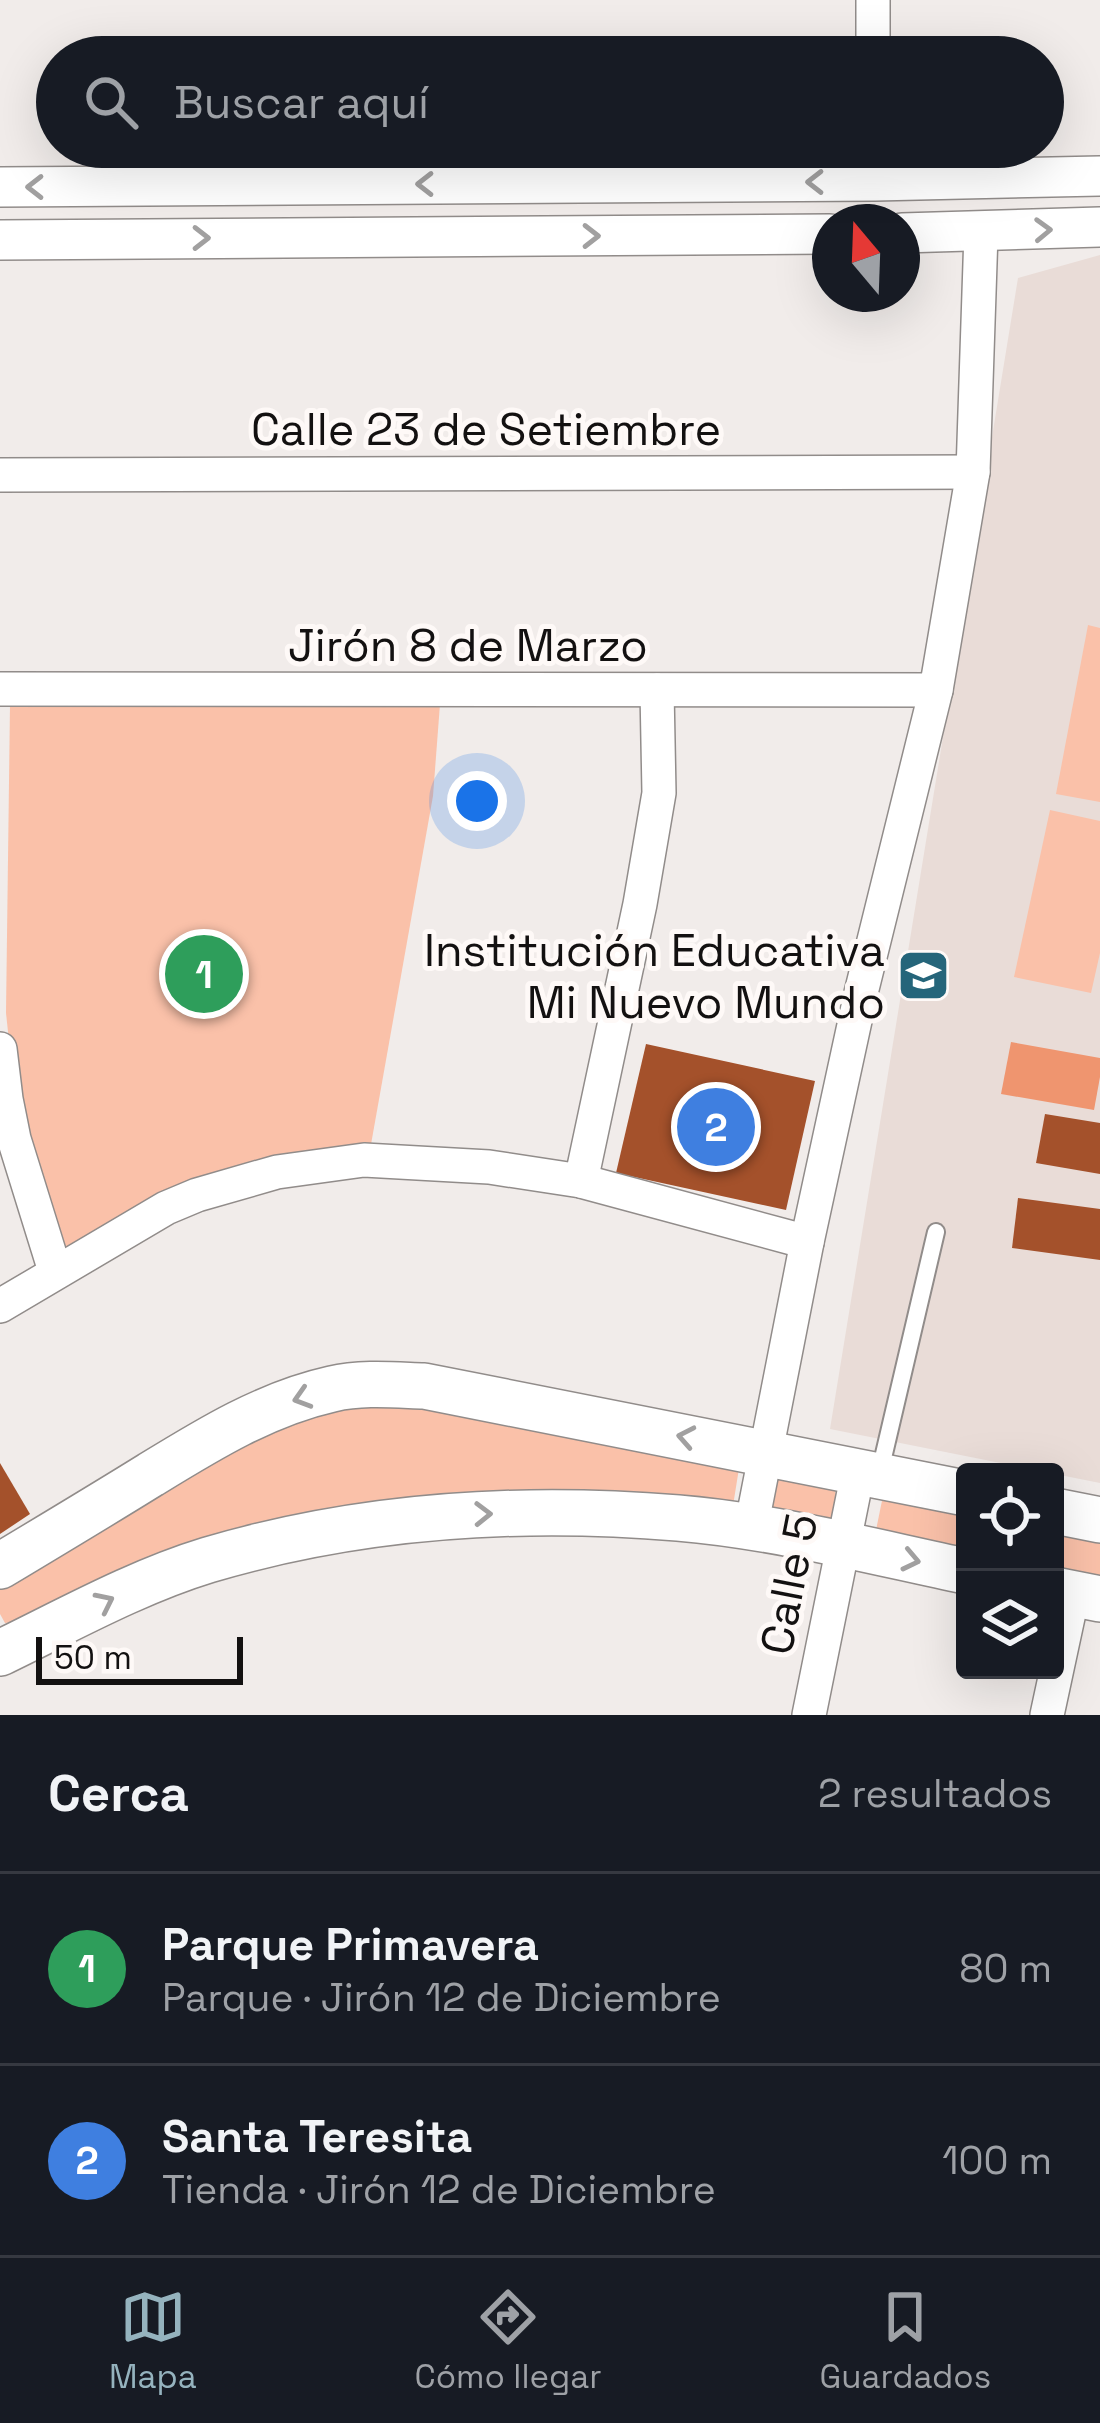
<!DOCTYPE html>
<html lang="es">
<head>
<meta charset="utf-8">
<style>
  body { margin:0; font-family:"Space Grotesk",sans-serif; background:#20242c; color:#f1f3f6 }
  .controls { position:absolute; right:36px; bottom:36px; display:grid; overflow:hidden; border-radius:12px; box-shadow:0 12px 48px #0002 }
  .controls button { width:108px; height:108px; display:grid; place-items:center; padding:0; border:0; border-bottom:3px solid #363941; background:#171b24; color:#f1f3f6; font:60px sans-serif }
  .compass { position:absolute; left:812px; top:204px; width:108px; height:108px; border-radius:50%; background:#171b24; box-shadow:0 12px 48px #0002; rotate:341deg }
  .scale { position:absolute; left:36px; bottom:30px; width:207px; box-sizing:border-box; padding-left:12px; border:6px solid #131111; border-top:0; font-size:33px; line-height:42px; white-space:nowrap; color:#131111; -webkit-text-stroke:9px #fef9f7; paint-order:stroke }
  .you { position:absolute; left:477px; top:801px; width:42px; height:42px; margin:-30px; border:9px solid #fff; border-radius:50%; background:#1a73e8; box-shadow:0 0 0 18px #1a73e833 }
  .badge { display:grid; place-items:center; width:78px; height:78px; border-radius:50%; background:#95b3be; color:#fff; font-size:39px; font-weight:700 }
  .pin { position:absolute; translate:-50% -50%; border:6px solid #fff; box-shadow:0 3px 12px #0006 }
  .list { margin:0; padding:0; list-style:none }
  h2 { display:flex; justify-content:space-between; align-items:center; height:156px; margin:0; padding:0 48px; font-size:51px }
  h2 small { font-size:39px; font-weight:400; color:#9ea1a6 }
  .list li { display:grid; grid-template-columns:78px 1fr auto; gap:36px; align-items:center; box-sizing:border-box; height:192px; padding:0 48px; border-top:3px solid #363941 }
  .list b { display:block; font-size:45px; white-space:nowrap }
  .list p { margin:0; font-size:39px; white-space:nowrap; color:#9ea1a6 }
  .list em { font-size:39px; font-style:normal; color:#9ea1a6 }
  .icon { flex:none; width:66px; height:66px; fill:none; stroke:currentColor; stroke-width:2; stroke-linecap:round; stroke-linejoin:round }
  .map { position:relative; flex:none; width:1100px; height:1715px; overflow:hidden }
  .search { position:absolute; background:#171b24; box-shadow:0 12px 48px #0002; left:36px; right:36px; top:36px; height:132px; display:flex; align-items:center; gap:30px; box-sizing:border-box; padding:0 42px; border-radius:66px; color:#9ea1a6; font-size:45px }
  .sheet { height:540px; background:#171b24 }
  nav { display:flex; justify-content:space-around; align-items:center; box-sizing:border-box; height:168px; border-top:3px solid #363941; background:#171b24; font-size:33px; color:#9ea1a6 }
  nav a { display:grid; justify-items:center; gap:6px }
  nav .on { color:#95b3be }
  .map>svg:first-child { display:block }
  .built { fill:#e9dcd7 }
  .green { fill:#fac1a9 }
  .water { fill:#ef956f }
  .building { fill:#a4512b }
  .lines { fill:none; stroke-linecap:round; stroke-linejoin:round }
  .service-casing { stroke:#918c8a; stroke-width:20 }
  .minor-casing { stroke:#918c8a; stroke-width:36 }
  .tertiary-casing { stroke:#918c8a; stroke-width:42 }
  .secondary-casing { stroke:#918c8a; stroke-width:48 }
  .service { stroke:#fff; stroke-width:16 }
  .minor { stroke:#fff; stroke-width:33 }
  .tertiary { stroke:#fff; stroke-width:39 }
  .secondary { stroke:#fff; stroke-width:45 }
  .oneway { stroke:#a1a0a0 }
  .labels { text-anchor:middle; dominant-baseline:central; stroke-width:10; stroke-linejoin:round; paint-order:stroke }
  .street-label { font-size:45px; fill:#131111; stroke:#fef9f7 }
  .poi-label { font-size:45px; fill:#131111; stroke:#fef9f7; text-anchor:end }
</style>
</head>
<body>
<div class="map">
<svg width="1100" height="1715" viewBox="0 0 1100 1715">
  <rect width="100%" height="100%" fill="#f1ecea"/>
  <path class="built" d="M 1100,255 L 1100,1483 L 830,1429 L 1018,278 Z"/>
  <g class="green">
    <path d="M 1088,625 L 1100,628 L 1100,802 L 1056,794 Z"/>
    <path d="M 440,704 L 433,796 L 370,1150 L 59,1255 L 15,1097 L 6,1013 L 10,705 Z"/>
    <path d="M 1050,810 L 1100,821 L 1100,953 L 1091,993 L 1014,977 Z"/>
    <path d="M 362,1395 L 740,1462 L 732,1512 L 576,1498 L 25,1621 L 5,1623 L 0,1614 L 0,1577 L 251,1428 Z"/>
    <path d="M 780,1469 L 835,1480 L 836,1506 L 826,1532 L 769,1519 L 769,1494 Z"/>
    <path d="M 885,1486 L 965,1503 L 965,1559 L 874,1540 Z"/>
    <path d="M 1055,1522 L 1100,1531 L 1100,1587 L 1055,1577 Z"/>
  </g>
  <path class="water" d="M 1011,1042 L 1100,1058 L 1100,1077 L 1094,1110 L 1001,1094 Z"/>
  <g class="building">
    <path d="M 646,1044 L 815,1081 L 786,1210 L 616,1173 Z"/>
    <path d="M 1045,1114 L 1100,1123 L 1100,1174 L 1036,1163 Z"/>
    <path d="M 1018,1198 L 1100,1209 L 1100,1260 L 1012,1248 Z"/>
    <path d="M 0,1463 L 30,1514 L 0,1534 Z"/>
  </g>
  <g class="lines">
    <defs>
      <path id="service" d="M 880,1471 L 936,1232"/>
      <g id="minor">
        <path d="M 873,0 L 873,57"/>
        <path d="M 874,147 L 875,181"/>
        <path d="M 0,475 L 973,472"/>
        <path d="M 0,689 L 936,690"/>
        <path d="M 0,1049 L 6,1099 L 14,1139 L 55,1271"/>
        <path d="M 581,1181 L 640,904 L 659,793 L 657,690"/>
        <path d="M 0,1306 L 166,1208 L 197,1195 L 277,1172 L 364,1160 L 489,1167 L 581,1181 L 807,1242"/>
        <path d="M 751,1528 L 807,1242 L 861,993 L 936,690 L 973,472 L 981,233"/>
        <path d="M 809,1715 L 858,1472"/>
        <path d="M 1047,1715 L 1073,1594"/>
      </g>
      <g id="tertiary">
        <path d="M 0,187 L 875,181 L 1100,176"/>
        <path d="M 902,233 L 1100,227"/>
        <path d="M 0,240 L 830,234"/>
      </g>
      <g id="secondary">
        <path d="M 1055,1511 L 1100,1520"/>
        <path d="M 0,1566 C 50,1536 100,1506 150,1475 C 207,1440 265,1404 332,1389 C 362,1382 394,1385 424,1386 L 965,1493"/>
        <path d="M 1055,1590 L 1100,1599"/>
        <path d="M 0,1653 C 68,1620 136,1582 208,1560 C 360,1515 520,1505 678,1518 C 774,1526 870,1551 965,1571"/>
      </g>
    </defs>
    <use href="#service" class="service-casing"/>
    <use href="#minor" class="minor-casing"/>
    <use href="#tertiary" class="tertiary-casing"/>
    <use href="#secondary" class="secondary-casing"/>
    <use href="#service" class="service"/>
    <use href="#minor" class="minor"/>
    <use href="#tertiary" class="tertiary"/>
    <use href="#secondary" class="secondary"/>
  </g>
  <defs><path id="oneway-chevron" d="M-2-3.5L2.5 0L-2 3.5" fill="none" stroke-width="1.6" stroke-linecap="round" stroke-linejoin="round" transform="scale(3)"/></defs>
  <g class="oneway">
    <use href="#oneway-chevron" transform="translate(815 182) rotate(180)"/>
    <use href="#oneway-chevron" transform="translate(425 184) rotate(180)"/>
    <use href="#oneway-chevron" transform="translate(35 187) rotate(180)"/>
    <use href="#oneway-chevron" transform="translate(1043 230) rotate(-2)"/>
    <use href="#oneway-chevron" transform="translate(591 236)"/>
    <use href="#oneway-chevron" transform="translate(201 238)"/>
    <use href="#oneway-chevron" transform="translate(302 1398) rotate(163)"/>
    <use href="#oneway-chevron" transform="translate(686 1437) rotate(-169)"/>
    <use href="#oneway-chevron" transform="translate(483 1514) rotate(-1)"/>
    <use href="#oneway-chevron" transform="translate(911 1560) rotate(12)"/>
    <use href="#oneway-chevron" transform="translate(105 1602) rotate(-26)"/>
  </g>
  <defs>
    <symbol id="school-square" viewBox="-11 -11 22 22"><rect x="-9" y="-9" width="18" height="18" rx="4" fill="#25657a" stroke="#fef9f7"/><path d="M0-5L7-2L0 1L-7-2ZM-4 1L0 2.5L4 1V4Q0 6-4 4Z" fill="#fff"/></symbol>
  </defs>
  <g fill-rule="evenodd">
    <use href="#school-square" x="894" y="946" width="59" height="59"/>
  </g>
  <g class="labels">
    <g class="street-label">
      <text x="486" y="429">Calle 23 de Setiembre</text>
      <text x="468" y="645">Jirón 8 de Marzo</text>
      <text transform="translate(789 1584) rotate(-79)">Calle 5</text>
    </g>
    <g class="poi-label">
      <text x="885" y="950">Institución Educativa<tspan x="885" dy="52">Mi Nuevo Mundo</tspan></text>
    </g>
  </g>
</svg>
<div class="controls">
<button><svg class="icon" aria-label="locate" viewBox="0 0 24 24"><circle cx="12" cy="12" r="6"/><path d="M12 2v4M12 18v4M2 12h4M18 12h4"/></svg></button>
<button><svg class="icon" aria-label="layers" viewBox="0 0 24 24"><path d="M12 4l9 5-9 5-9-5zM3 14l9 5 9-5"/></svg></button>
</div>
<svg class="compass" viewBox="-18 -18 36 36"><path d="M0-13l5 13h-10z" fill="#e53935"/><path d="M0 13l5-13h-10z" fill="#9ea1a6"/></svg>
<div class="scale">50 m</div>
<div class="you"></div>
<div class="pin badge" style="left:204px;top:974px;background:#2e9e5b">1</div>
<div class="pin badge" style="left:716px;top:1127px;background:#3f7fe0">2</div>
<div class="search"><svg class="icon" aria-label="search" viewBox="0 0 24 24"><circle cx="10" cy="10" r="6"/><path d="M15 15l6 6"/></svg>Buscar aquí</div>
</div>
<section class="sheet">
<h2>Cerca<small>2 resultados</small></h2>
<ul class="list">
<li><span class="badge" style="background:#2e9e5b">1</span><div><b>Parque Primavera</b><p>Parque · Jirón 12 de Diciembre</p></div><em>80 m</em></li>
<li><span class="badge" style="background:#3f7fe0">2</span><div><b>Santa Teresita</b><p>Tienda · Jirón 12 de Diciembre</p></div><em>100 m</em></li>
</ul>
</section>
<nav>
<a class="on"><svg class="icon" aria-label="map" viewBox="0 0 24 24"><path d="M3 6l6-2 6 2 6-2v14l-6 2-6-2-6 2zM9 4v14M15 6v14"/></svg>Mapa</a>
<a><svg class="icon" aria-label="directions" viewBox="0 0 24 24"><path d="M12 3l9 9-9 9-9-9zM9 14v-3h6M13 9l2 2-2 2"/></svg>Cómo llegar</a>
<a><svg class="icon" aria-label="saved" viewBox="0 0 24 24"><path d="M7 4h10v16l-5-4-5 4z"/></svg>Guardados</a>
</nav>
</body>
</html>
